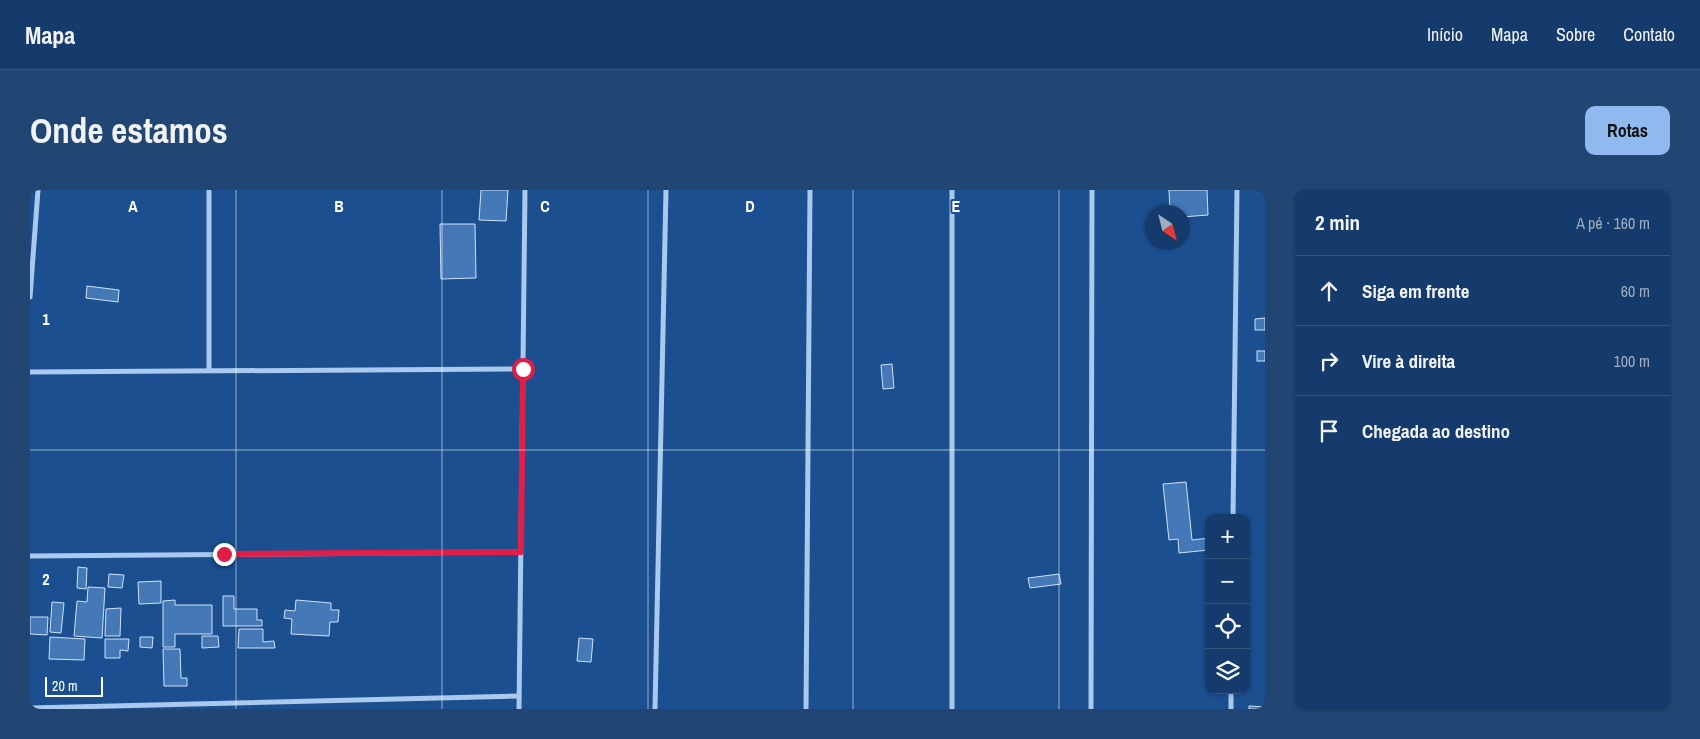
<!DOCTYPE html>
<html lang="pt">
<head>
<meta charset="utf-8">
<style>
  body { margin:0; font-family:"Archivo Narrow",sans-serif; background:#214673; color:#f1f3f6 }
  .controls { position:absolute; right:15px; bottom:15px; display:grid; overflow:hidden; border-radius:10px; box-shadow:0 1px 4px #0004 }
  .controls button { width:45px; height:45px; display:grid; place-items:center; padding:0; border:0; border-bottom:1px solid #33557e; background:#143b6b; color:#f1f3f6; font:25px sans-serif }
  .compass { position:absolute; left:1115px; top:15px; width:45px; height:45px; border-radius:50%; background:#143b6b; box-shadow:0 1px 4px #0004; rotate:145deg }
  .scale { position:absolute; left:15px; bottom:12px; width:58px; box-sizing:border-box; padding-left:5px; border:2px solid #fff; border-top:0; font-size:14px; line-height:18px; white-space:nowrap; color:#fff; -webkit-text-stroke:4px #1b4f8f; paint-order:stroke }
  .stop { position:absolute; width:15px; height:15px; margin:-11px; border:4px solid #e11d48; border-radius:50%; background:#fff }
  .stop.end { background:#e11d48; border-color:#fff; box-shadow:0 1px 5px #0008 }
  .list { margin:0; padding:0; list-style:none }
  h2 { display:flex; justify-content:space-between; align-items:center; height:65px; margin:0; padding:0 20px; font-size:21px }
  h2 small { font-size:16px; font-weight:400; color:#9dadc1 }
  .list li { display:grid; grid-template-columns:32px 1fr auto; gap:15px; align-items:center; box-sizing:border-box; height:70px; padding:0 20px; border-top:1px solid #33557e }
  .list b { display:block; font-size:19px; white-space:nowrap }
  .list em { font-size:16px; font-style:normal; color:#9dadc1 }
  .icon { flex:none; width:28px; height:28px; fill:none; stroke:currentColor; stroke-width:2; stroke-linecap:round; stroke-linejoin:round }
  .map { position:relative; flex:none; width:1235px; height:519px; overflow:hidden; border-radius:10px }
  header { display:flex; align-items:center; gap:30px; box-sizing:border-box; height:70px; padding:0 25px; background:#143b6b; border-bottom:1px solid #33557e }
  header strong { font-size:24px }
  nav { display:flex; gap:28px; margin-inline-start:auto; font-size:18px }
  .intro { display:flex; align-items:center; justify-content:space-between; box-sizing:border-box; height:120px; padding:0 30px }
  h1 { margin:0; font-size:35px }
  .button { padding:12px 22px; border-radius:10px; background:#90b9f0; color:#111; font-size:18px; font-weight:700 }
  main { display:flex; gap:30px; padding:0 30px }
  aside { flex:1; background:#143b6b; border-radius:10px; box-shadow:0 1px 4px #0004 }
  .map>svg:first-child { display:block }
  .building { fill:#4478b7; stroke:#cfe3fa }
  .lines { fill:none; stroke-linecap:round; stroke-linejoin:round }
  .minor { stroke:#a9c9ee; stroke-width:5 }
  .route { stroke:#e11d48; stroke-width:6 }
  .grid { fill:none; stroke:#fff; stroke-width:1; stroke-opacity:0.55 }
  .grid-label { font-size:16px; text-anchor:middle; font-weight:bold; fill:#fff; stroke:#1b4f8f; stroke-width:4; stroke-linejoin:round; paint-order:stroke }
</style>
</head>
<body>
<header>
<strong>Mapa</strong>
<nav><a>Início</a><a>Mapa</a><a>Sobre</a><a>Contato</a></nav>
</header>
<div class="intro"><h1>Onde estamos</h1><a class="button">Rotas</a></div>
<main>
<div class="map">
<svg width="1235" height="519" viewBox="0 0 1235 519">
  <rect width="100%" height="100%" fill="#1b4f8f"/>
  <g class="building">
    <path d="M 451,0 L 478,0 L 476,31 L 449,30 Z"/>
    <path d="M 1139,0 L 1177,0 L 1178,25 L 1152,27 L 1152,22 L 1140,22 Z"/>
    <path d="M 410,34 L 445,34 L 446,88 L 411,89 Z"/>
    <path d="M 57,96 L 89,100 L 88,112 L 56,108 Z"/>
    <path d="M 1235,128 L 1235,140 L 1225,140 L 1225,129 Z"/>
    <rect x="1227" y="161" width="8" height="10"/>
    <path d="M 862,174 L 864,198 L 853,199 L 851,175 Z"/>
    <path d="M 1156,292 L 1162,350 L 1179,348 L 1179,360 L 1149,363 L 1148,349 L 1139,350 L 1133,294 Z"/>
    <path d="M 48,377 L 57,378 L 56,399 L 47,398 Z"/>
    <path d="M 79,384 L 94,385 L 92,398 L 78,397 Z"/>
    <path d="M 1029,384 L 1031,394 L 1000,398 L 998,388 Z"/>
    <path d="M 131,391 L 131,413 L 109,414 L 108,392 Z"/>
    <path d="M 58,397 L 75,398 L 72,448 L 44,446 L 47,411 L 57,412 Z"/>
    <path d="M 193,406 L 204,406 L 204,419 L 227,419 L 227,430 L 232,430 L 232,436 L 193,436 Z"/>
    <path d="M 145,410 L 145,415 L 182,415 L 182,444 L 145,444 L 145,457 L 133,457 L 133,411 Z"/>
    <path d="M 266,410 L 301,413 L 301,420 L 309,420 L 308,432 L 300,432 L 299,446 L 261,444 L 262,429 L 254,428 L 255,420 L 265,421 Z"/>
    <path d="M 22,412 L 34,413 L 31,443 L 20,442 Z"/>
    <path d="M 91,418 L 90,446 L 75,446 L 76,419 Z"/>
    <path d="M 0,427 L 18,427 L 17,445 L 0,444 Z"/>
    <path d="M 209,439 L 233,439 L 233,452 L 244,451 L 245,458 L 208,458 Z"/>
    <path d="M 172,446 L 188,446 L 189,457 L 172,458 Z"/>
    <path d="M 20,447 L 55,449 L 54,470 L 19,469 Z"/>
    <path d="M 110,447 L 123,447 L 122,458 L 110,457 Z"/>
    <path d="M 549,448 L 563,449 L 561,472 L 547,471 Z"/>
    <path d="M 75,449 L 99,449 L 98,461 L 90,460 L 90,468 L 75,468 Z"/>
    <path d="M 133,459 L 150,459 L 151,488 L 157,488 L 157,496 L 134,496 Z"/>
    <path d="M 1219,516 L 1235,517 L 1235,519 L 1219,519 Z"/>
  </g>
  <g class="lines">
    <g class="minor">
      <path d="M 179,0 L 179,180"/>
      <path d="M 922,0 L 922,519"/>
      <path d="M 0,107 L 8,0"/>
      <path d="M 0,182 L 493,179"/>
      <path d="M 1203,328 L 1207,0"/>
      <path d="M 0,366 L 491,362"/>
      <path d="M 0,518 L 489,506"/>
      <path d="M 489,519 L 495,0"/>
      <path d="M 625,519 L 636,0"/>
      <path d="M 776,519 L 780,0"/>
      <path d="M 1061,519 L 1062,0"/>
      <path d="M 1201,519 L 1201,500"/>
    </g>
  </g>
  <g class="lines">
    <path class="route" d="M 194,364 L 491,362 L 493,179"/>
  </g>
  <path class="grid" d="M 206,0 L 206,519M 412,0 L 412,519M 618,0 L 618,519M 823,0 L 823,519M 1029,0 L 1029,519M 0,260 L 1235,260"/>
  <g class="grid-label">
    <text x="103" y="22">A</text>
    <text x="309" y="22">B</text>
    <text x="515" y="22">C</text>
    <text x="720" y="22">D</text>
    <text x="926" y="22">E</text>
    <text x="16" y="135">1</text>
    <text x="16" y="395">2</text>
  </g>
</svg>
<div class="controls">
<button>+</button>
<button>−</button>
<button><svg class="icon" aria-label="locate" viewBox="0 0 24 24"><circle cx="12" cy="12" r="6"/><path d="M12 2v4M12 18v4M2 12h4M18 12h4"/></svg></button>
<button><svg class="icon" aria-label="layers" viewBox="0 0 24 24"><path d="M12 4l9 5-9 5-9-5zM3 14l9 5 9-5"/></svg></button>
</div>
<svg class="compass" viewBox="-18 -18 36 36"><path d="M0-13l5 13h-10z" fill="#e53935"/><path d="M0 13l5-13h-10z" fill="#9dadc1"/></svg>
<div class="scale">20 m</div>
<div class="stop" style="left:493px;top:179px"></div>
<div class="stop end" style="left:194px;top:364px"></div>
</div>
<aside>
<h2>2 min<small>A pé · 160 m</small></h2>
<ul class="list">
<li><svg class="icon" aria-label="ahead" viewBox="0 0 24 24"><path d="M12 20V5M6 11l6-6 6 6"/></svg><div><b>Siga em frente</b></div><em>60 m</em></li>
<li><svg class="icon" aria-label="right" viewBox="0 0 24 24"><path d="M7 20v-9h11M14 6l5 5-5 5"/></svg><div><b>Vire à direita</b></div><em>100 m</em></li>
<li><svg class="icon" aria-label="arrive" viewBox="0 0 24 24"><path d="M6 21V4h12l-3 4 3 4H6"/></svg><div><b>Chegada ao destino</b></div></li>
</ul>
</aside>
</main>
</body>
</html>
